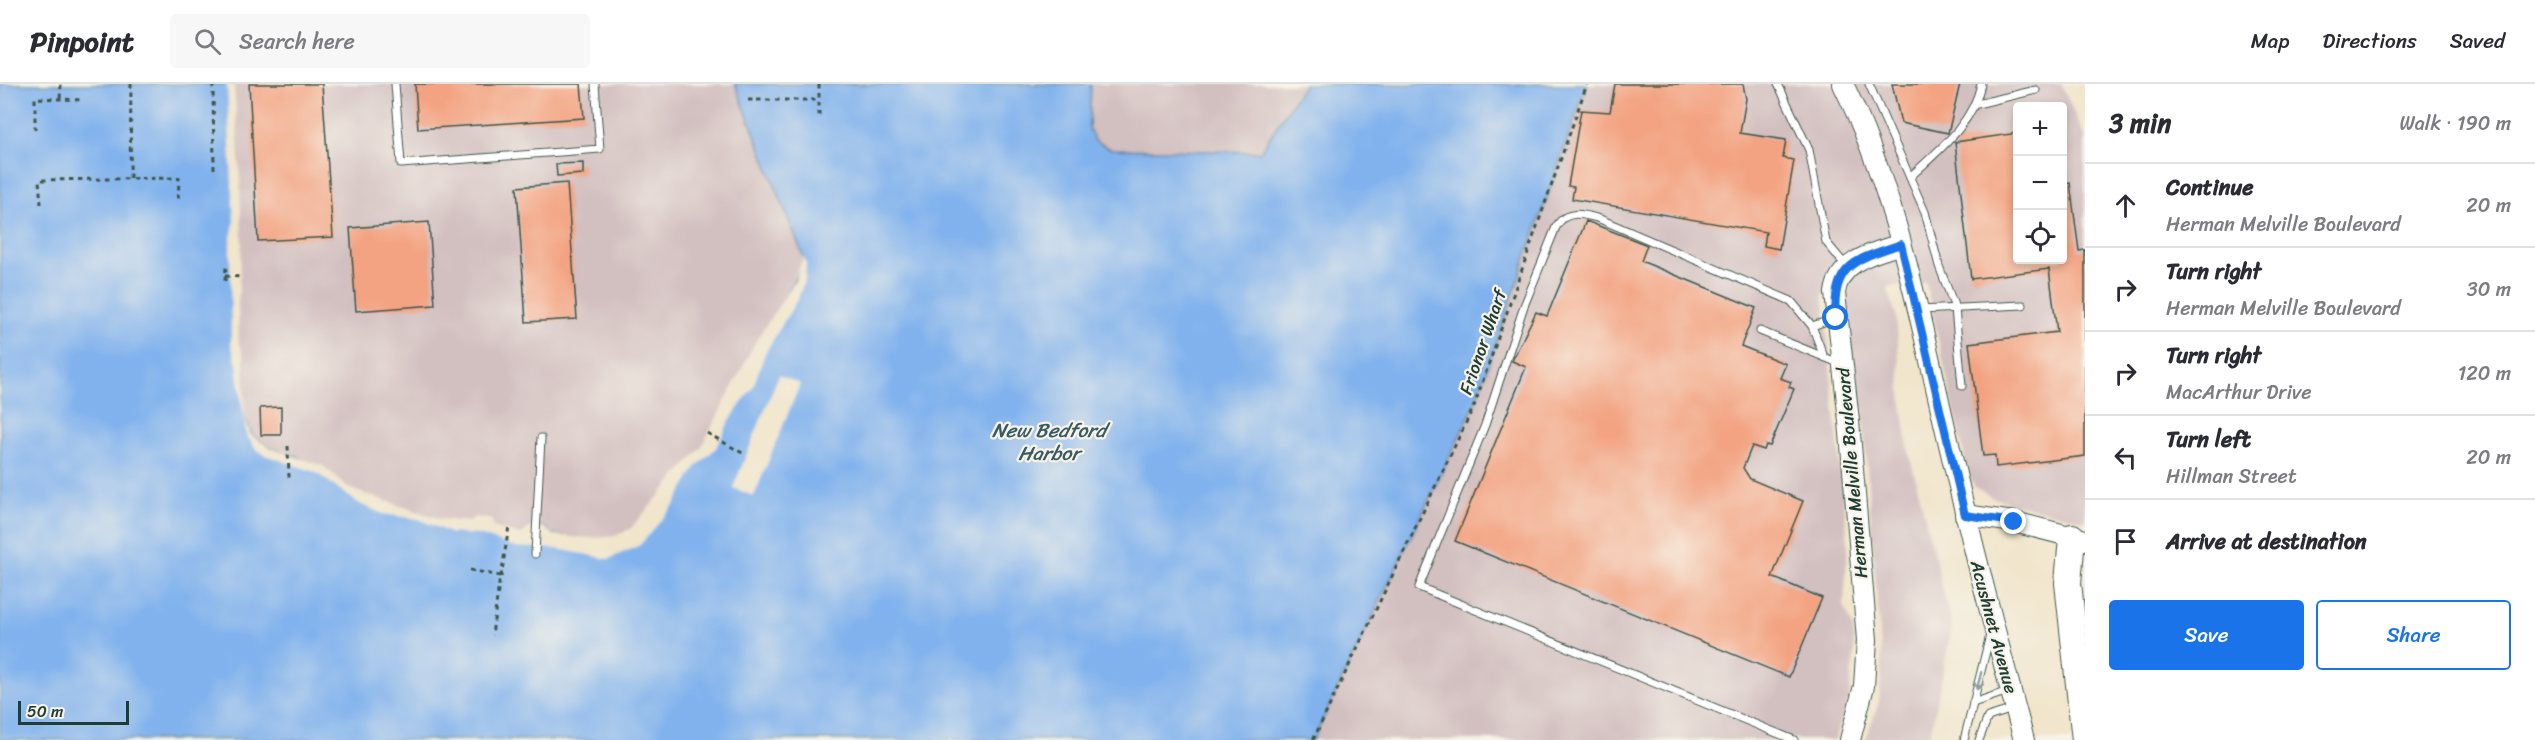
<!DOCTYPE html>
<html lang="en">
<head>
<meta charset="utf-8">
<style>
  body { margin:0; font-family:Sriracha,sans-serif; background:#f7f7f7; color:#2b2b33 }
  .controls { position:absolute; right:18px; top:18px; display:grid; overflow:hidden; border-radius:6px; box-shadow:0 3px 9px #0003 }
  .controls button { width:54px; height:54px; display:grid; place-items:center; padding:0; border:0; border-bottom:2px solid #e1e1e2; background:#fff; color:#2b2b33; font:30px sans-serif }
  .scale { position:absolute; left:18px; bottom:15px; width:111px; box-sizing:border-box; padding-left:6px; border:3px solid #1f3d34; border-top:0; font-size:16px; line-height:21px; white-space:nowrap; color:#1f3d34; -webkit-text-stroke:4px #f7f3e8; paint-order:stroke }
  .stop { position:absolute; width:18px; height:18px; margin:-14px; border:4px solid #1a73e8; border-radius:50%; background:#fff }
  .stop.end { background:#1a73e8; border-color:#fff; box-shadow:0 2px 6px #0008 }
  .list { margin:0; padding:0; list-style:none }
  h2 { display:flex; justify-content:space-between; align-items:center; height:78px; margin:0; padding:0 24px; font-size:26px }
  h2 small { font-size:20px; font-weight:400; color:#7c7c81 }
  .list li { display:grid; grid-template-columns:39px 1fr auto; gap:18px; align-items:center; box-sizing:border-box; height:84px; padding:0 24px; border-top:2px solid #e1e1e2 }
  .list b { display:block; font-size:22px; white-space:nowrap }
  .list p { margin:0; font-size:20px; white-space:nowrap; color:#7c7c81 }
  .list em { font-size:20px; font-style:normal; color:#7c7c81 }
  .actions { display:flex; gap:12px; padding:18px 24px }
  .actions a { flex:1; padding:14px 0; border:2px solid #1a73e8; border-radius:6px; text-align:center; font-size:21px; color:#1a73e8 }
  .actions .main { background:#1a73e8; color:#fff }
  .icon { flex:none; width:33px; height:33px; fill:none; stroke:currentColor; stroke-width:2; stroke-linecap:round; stroke-linejoin:round }
  .map { position:relative; flex:none; width:2085px; height:656px; overflow:hidden }
  header { display:flex; align-items:center; gap:36px; box-sizing:border-box; height:84px; padding:0 30px; background:#fff; border-bottom:2px solid #e1e1e2 }
  header strong { font-size:28px }
  nav { display:flex; gap:33px; margin-inline-start:auto; font-size:21px }
  .search { width:420px; height:54px; background:#f7f7f7; display:flex; align-items:center; gap:15px; box-sizing:border-box; padding:0 21px; border-radius:6px; color:#7c7c81; font-size:22px }
  main { display:flex }
  aside { flex:1; background:#fff }
  .map>svg:first-child { display:block }
  .industrial { fill:#d2bfc0; fill-rule:evenodd }
  .water { fill:#81b2ed; stroke:#507890; stroke-width:1.5 }
  .pier { fill:#f1e5cb }
  .building { fill:#f3a381 }
  .lines { fill:none; stroke-linecap:round; stroke-linejoin:round }
  .lane-casing { stroke:#3e564b; stroke-width:9 }
  .secondary-casing { stroke:#3e564b; stroke-width:22 }
  .highway-casing { stroke:#3e564b; stroke-width:28 }
  .path { stroke:#3e564b; stroke-width:3; stroke-dasharray:4.5 4.5; stroke-linecap:butt }
  .lane { stroke:#fff; stroke-width:7 }
  .secondary { stroke:#fff; stroke-width:20 }
  .highway { stroke:#fff; stroke-width:26 }
  .oneway { stroke:#8f9e9a }
  .route { stroke:#1a73e8; stroke-width:8 }
  .labels { text-anchor:middle; dominant-baseline:central; stroke-width:4.5; stroke-linejoin:round; paint-order:stroke }
  .street-label { font-size:18px; fill:#1f3d34; stroke:#f7f3e8 }
  .water-label { font-size:20px; font-style:italic; fill:#385a62; stroke:#f7f3e8 }
</style>
</head>
<body>
<header>
<strong>Pinpoint</strong>
<div class="search"><svg class="icon" aria-label="search" viewBox="0 0 24 24"><circle cx="10" cy="10" r="6"/><path d="M15 15l6 6"/></svg>Search here</div>
<nav><a>Map</a><a>Directions</a><a>Saved</a></nav>
</header>
<main>
<div class="map">
<svg width="2085" height="656" viewBox="0 0 2085 656">
  <rect width="100%" height="100%" fill="#f7f3e8"/>
  <filter id="ink" filterUnits="userSpaceOnUse"><feTurbulence type="fractalNoise" baseFrequency=".0167" numOctaves="2"/><feDisplacementMap in="SourceGraphic" scale="12" xChannelSelector="R" yChannelSelector="G"/><feConvolveMatrix kernelMatrix="1 2 1 2 8 2 1 2 1" color-interpolation-filters="sRGB"/></filter>
  <filter id="wash" filterUnits="userSpaceOnUse"><feTurbulence type="fractalNoise" baseFrequency=".008" numOctaves="4" result="noise"/><feDisplacementMap in="SourceGraphic" scale="24" xChannelSelector="R" yChannelSelector="G"/><feGaussianBlur stdDeviation="1.35" result="paint"/><feColorMatrix in="noise" values="0 0 0 0 0 0 0 0 0 0 0 0 0 0 0 0 0 1.4 0 .05"/><feComposite in="paint" operator="in"/></filter>
  <g filter="url(#wash)">
    <rect width="100%" height="100%" fill="#f1e5cb"/>
    <g class="industrial">
      <path d="M 232,0 L 735,0 L 803,172 L 798,190 L 704,366 L 636,444 L 620,453 L 523,455 L 439,438 L 349,407 L 297,372 L 271,364 L 251,351 L 245,334 L 236,259 Z"/>
      <path d="M 1091,0 L 1304,0 L 1261,68 L 1111,66 L 1094,56 L 1089,44 Z"/>
      <path d="M 1587,0 L 2061,0 L 2085,53 L 2085,437 L 1993,414 L 1975,403 L 1969,394 L 1926,199 L 1887,203 L 1896,231 L 1902,321 L 1909,369 L 1952,542 L 1929,656 L 1866,656 L 1879,617 L 1882,580 L 1862,318 L 1859,317 L 1845,217 L 1848,207 L 1823,210 L 1848,459 L 1844,522 L 1853,543 L 1854,569 L 1849,613 L 1835,656 L 1313,656 L 1474,322 ZM 2018,22 L 2062,22 L 2062,176 L 2018,176 Z"/>
    </g>
    <path class="water" d="M 0,0 L 231,0 L 236,74 L 235,221 L 245,333 L 252,351 L 271,364 L 297,372 L 349,407 L 439,438 L 490,445 L 523,455 L 531,442 L 544,443 L 554,451 L 596,455 L 620,453 L 636,444 L 704,366 L 801,184 L 803,172 L 735,0 L 1091,0 L 1089,44 L 1094,56 L 1111,65 L 1260,68 L 1304,0 L 1587,0 L 1474,322 L 1313,656 L 0,656 Z"/>
    <g class="pier">
      <path d="M 227,0 L 234,0 L 239,73 L 242,156 L 238,221 L 239,259 L 244,273 L 245,333 L 251,351 L 271,364 L 323,382 L 350,405 L 440,435 L 469,438 L 474,433 L 489,435 L 492,436 L 493,443 L 521,451 L 531,442 L 544,443 L 554,451 L 596,454 L 615,452 L 630,445 L 701,364 L 757,255 L 795,197 L 803,172 L 806,179 L 805,195 L 798,214 L 765,269 L 753,303 L 730,336 L 716,364 L 696,383 L 675,420 L 640,461 L 609,475 L 558,465 L 515,463 L 479,451 L 450,449 L 419,435 L 383,430 L 360,420 L 315,388 L 265,371 L 255,364 L 246,350 L 237,280 L 231,260 L 230,159 L 234,139 Z"/>
      <path d="M 779,291 L 800,300 L 754,412 L 733,404 Z"/>
    </g>
    <g id="blocks">
      <g class="building">
        <path d="M 249,0 L 322,0 L 333,153 L 258,157 Z"/>
        <path d="M 415,0 L 581,0 L 584,34 L 418,45 Z"/>
        <path d="M 1615,0 L 1743,0 L 1746,15 L 1740,49 L 1786,56 L 1783,74 L 1794,76 L 1779,165 L 1764,162 L 1766,148 L 1572,115 L 1574,103 L 1568,102 L 1581,26 L 1610,28 Z"/>
        <path d="M 1892,0 L 1960,0 L 1948,49 L 1901,39 Z"/>
        <path d="M 2018,49 L 2018,176 L 2062,176 L 2062,100 L 2070,99 L 2079,167 L 2085,166 L 2085,372 L 1996,383 L 1995,371 L 1983,372 L 1969,259 L 2057,248 L 2049,185 L 1971,195 L 1955,58 Z"/>
        <path d="M 583,79 L 583,90 L 557,92 L 556,80 Z"/>
        <path d="M 567,99 L 577,235 L 526,238 L 517,103 Z"/>
        <path d="M 1586,137 L 1647,161 L 1641,177 L 1756,224 L 1741,262 L 1786,280 L 1780,294 L 1791,298 L 1789,303 L 1794,305 L 1770,362 L 1766,361 L 1764,366 L 1752,362 L 1743,384 L 1750,395 L 1803,417 L 1772,493 L 1822,514 L 1789,593 L 1455,457 L 1526,283 L 1512,277 L 1536,228 L 1547,232 Z"/>
        <path d="M 429,138 L 435,221 L 356,227 L 350,144 Z"/>
        <path d="M 281,323 L 281,351 L 261,351 L 260,324 Z"/>
      </g>
    </g>
  </g>
  <g filter="url(#ink)">
    <use href="#blocks" fill-opacity="0" stroke="#3e564b" stroke-width="1.5"/>
    <g class="lines">
      <defs>
        <g id="lane">
          <path d="M 395,0 L 401,80 L 600,65 L 595,0"/>
          <path d="M 1778,0 L 1809,66 L 1826,158 L 1847,183"/>
          <path d="M 1869,0 L 1925,128 L 1939,182 L 1955,224 L 1962,302"/>
          <path d="M 1977,20 L 2036,6"/>
          <path d="M 1910,93 C 1939,66 1973,40 1981,0"/>
          <path d="M 1920,226 L 2023,221"/>
          <path d="M 1812,242 L 1836,234"/>
          <path d="M 1760,247 L 1841,280"/>
          <path d="M 535,470 L 541,354"/>
          <path d="M 1973,619 L 2008,607"/>
          <path d="M 1794,656 L 1419,503 L 1485,341 L 1524,222 L 1556,143 C 1566,125 1583,130 1600,135 L 1791,217 L 1812,242 L 1824,273"/>
          <path d="M 1964,656 L 1990,551"/>
          <path d="M 1979,656 L 1988,633 L 2013,625"/>
        </g>
        <g id="secondary">
          <path d="M 1843,0 C 1896,108 1918,227 1945,343 C 1969,448 1996,552 2024,656"/>
          <path d="M 1965,431 L 2014,438 L 2085,456"/>
          <path d="M 1850,656 L 1864,602 L 1867,556 L 1849,337 L 1835,209 C 1839,176 1874,169 1901,160"/>
        </g>
        <path id="highway" d="M 2072,453 L 2068,499 L 2085,656"/>
      </defs>
      <use href="#lane" class="lane-casing"/>
      <use href="#secondary" class="secondary-casing"/>
      <use href="#highway" class="highway-casing"/>
      <g class="path">
        <path d="M 213,0 L 214,85"/>
        <path d="M 819,0 L 819,32"/>
        <path d="M 60,14 L 61,0"/>
        <path d="M 748,16 L 819,16"/>
        <path d="M 35,46 L 35,14 L 84,16"/>
        <path d="M 130,94 L 131,0"/>
        <path d="M 41,120 L 39,96 L 179,94 L 178,118"/>
        <path d="M 225,192 L 241,193"/>
        <path d="M 225,197 L 226,183"/>
        <path d="M 707,349 L 746,371"/>
        <path d="M 288,362 L 289,394"/>
        <path d="M 470,486 L 500,492 L 492,551"/>
        <path d="M 501,493 L 509,442"/>
        <path d="M 1313,656 L 1474,322 L 1587,0"/>
      </g>
      <use href="#lane" class="lane"/>
      <use href="#secondary" class="secondary"/>
      <use href="#highway" class="highway"/>
    </g>
    <defs><path id="oneway-shaft" d="M-6 0H5M1.5-3L5.5 0L1.5 3" fill="none" stroke-width="1.6" stroke-linecap="round" stroke-linejoin="round" transform="scale(1.5)"/></defs>
    <use class="oneway" href="#oneway-shaft" transform="translate(1979 597) rotate(104)"/>
  </g>
  <g class="lines" filter="url(#ink)">
    <path class="route" d="M 1836,234 C 1831,180 1857,175 1901,160 L 1965,431 L 2014,438"/>
  </g>
  <g class="labels">
    <g class="street-label">
      <text transform="translate(1483 258) rotate(-71)">Frionor Wharf</text>
      <text transform="translate(1852 389) rotate(-95)">Herman Melville Boulevard</text>
      <text transform="translate(1994 543) rotate(75)">Acushnet Avenue</text>
    </g>
    <g class="water-label">
      <text x="1049" y="346">New Bedford<tspan x="1049" dy="23">Harbor</tspan></text>
    </g>
  </g>
</svg>
<div class="controls">
<button>+</button>
<button>−</button>
<button><svg class="icon" aria-label="locate" viewBox="0 0 24 24"><circle cx="12" cy="12" r="6"/><path d="M12 2v4M12 18v4M2 12h4M18 12h4"/></svg></button>
</div>
<div class="scale">50 m</div>
<div class="stop" style="left:1836px;top:234px"></div>
<div class="stop end" style="left:2014px;top:438px"></div>
</div>
<aside>
<h2>3 min<small>Walk · 190 m</small></h2>
<ul class="list">
<li><svg class="icon" aria-label="ahead" viewBox="0 0 24 24"><path d="M12 20V5M6 11l6-6 6 6"/></svg><div><b>Continue</b><p>Herman Melville Boulevard</p></div><em>20 m</em></li>
<li><svg class="icon" aria-label="right" viewBox="0 0 24 24"><path d="M7 20v-9h11M14 6l5 5-5 5"/></svg><div><b>Turn right</b><p>Herman Melville Boulevard</p></div><em>30 m</em></li>
<li><svg class="icon" aria-label="right" viewBox="0 0 24 24"><path d="M7 20v-9h11M14 6l5 5-5 5"/></svg><div><b>Turn right</b><p>MacArthur Drive</p></div><em>120 m</em></li>
<li><svg class="icon" aria-label="left" viewBox="0 0 24 24"><path d="M17 20v-9H6M10 6l-5 5 5 5"/></svg><div><b>Turn left</b><p>Hillman Street</p></div><em>20 m</em></li>
<li><svg class="icon" aria-label="arrive" viewBox="0 0 24 24"><path d="M6 21V4h12l-3 4 3 4H6"/></svg><div><b>Arrive at destination</b></div></li>
</ul>
<div class="actions"><a class="main">Save</a><a>Share</a></div>
</aside>
</main>
</body>
</html>
